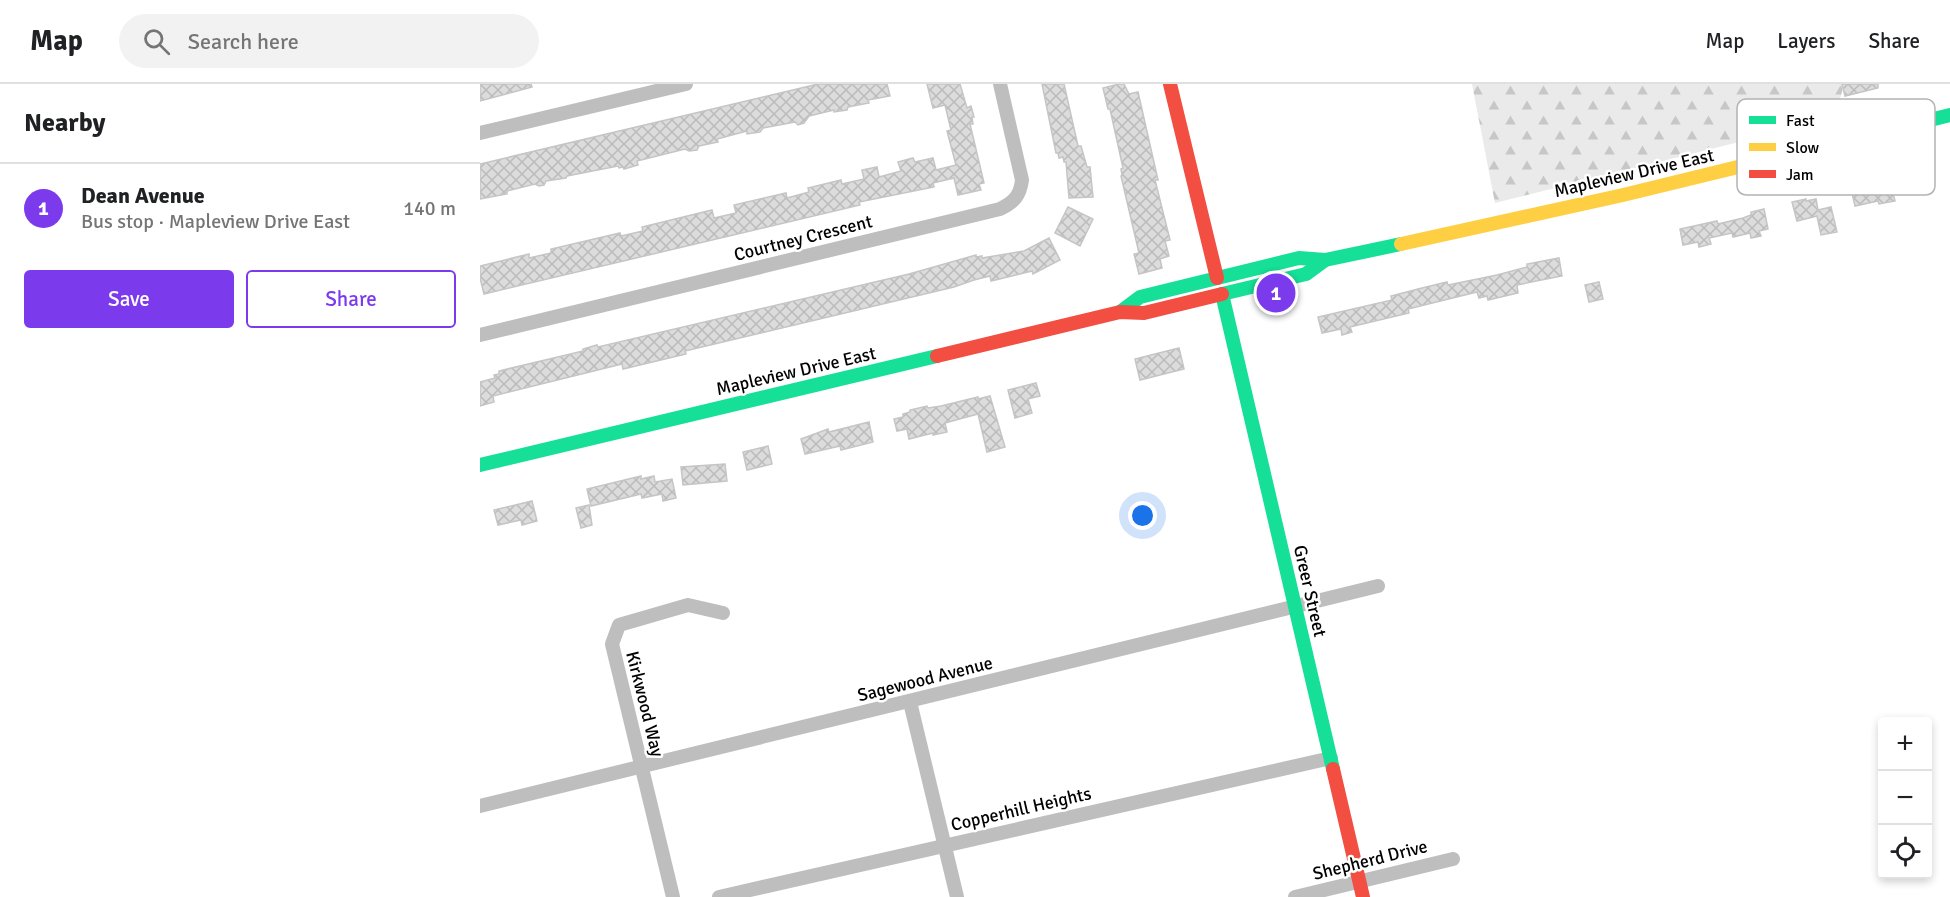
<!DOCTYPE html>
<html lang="en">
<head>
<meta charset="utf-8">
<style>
  body { margin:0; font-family:Signika,sans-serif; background:#f2f2f2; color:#202124 }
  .controls { position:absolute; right:18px; bottom:18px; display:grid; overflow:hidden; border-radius:6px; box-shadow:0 3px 9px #0003 }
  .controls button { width:54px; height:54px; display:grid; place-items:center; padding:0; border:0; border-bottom:2px solid #e0e0e0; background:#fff; color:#202124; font:30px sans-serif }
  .you { position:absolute; left:663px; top:432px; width:21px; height:21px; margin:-15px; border:4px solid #fff; border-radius:50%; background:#1a73e8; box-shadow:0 0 0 9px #1a73e833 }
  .badge { display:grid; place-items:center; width:39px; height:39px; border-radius:50%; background:#7c3aed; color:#fff; font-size:20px; font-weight:700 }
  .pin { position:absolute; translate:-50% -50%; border:3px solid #fff; box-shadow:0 2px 6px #0006 }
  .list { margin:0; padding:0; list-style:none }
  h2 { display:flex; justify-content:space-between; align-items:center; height:78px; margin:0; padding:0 24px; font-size:26px }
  h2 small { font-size:20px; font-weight:400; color:#757577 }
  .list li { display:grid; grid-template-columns:39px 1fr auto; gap:18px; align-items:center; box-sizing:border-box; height:90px; padding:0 24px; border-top:2px solid #e0e0e0 }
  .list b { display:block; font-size:22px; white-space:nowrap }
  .list p { margin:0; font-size:20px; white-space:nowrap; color:#757577 }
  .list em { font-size:20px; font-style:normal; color:#757577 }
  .actions { display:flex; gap:12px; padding:18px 24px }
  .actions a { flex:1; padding:14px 0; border:2px solid #7c3aed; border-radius:6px; text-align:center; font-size:21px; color:#7c3aed }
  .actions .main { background:#7c3aed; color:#fff }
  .icon { flex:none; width:33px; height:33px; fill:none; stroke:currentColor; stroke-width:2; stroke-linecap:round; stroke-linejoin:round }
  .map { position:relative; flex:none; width:1470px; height:813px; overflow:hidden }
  header { display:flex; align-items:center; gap:36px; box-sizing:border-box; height:84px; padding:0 30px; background:#fff; border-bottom:2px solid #e0e0e0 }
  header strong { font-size:28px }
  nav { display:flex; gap:33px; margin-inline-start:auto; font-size:21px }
  .search { width:420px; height:54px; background:#f2f2f2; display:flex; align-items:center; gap:15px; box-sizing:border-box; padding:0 21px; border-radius:33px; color:#757577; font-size:22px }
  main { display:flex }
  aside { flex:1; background:#fff }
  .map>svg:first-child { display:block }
  .forest { fill:url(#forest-firs) }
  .building { fill:url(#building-cross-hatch); stroke:#c5c5c5; stroke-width:1.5 }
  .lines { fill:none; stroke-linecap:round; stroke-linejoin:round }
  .street { stroke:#bebebe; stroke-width:14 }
  .fast { stroke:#16e098; stroke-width:14 }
  .slow { stroke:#ffcf43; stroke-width:14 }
  .jam { stroke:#f24e42; stroke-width:14 }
  .labels { text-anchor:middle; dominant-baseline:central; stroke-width:5; stroke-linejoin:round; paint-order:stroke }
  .street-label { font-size:18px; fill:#000; stroke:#fff }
  .key { fill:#fff; stroke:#b2b2b2; stroke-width:1.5 }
  .key-label { font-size:16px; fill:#000 }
</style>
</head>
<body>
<header>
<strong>Map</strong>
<div class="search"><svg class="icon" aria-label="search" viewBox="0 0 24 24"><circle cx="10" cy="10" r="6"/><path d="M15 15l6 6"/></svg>Search here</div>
<nav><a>Map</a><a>Layers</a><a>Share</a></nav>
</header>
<main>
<aside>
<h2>Nearby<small></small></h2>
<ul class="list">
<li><span class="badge">1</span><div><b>Dean Avenue</b><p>Bus stop · Mapleview Drive East</p></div><em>140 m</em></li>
</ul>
<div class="actions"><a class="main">Save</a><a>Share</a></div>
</aside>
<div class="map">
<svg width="1470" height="813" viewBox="0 0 1470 813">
  <defs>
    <pattern id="forest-firs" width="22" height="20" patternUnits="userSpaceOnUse" patternTransform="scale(1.5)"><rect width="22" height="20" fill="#eaeaea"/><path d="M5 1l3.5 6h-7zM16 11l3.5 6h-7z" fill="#c7c7c7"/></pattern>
    <pattern id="building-cross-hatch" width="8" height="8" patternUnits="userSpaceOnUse" patternTransform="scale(1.5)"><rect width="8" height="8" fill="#dcdcdc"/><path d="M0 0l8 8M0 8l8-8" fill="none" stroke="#bbb"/></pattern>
  </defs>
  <rect width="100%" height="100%" fill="#fff"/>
  <path class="forest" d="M 992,0 L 1364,0 L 1355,34 L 1015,119 Z"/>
  <g class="building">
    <path d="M 0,0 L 51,0 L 52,3 L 0,17 Z"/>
    <path d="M 338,0 L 407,0 L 410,12 L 388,16 L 389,19 L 368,23 L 367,26 L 354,28 L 354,26 L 329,32 L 324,39 L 318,41 L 315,38 L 283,44 L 280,48 L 267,50 L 267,47 L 237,55 L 238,58 L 219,62 L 217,66 L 209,67 L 205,65 L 157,77 L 158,81 L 144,85 L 143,83 L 139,84 L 138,82 L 87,92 L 86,94 L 66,97 L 64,101 L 59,102 L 55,100 L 27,107 L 27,110 L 0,115 L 0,80 Z"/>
    <path d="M 447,0 L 480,0 L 487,24 L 491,22 L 494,33 L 492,33 L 493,40 L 490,40 L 504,99 L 499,100 L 501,106 L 478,111 L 474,94 L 453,99 L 454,103 L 379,118 L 380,121 L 4,210 L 0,194 L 0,182 L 49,170 L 49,174 L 71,169 L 71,165 L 140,149 L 141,152 L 163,147 L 162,143 L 232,126 L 234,134 L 256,129 L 254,121 L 306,109 L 307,114 L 329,108 L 328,104 L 361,96 L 362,100 L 384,95 L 382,86 L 397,83 L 399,93 L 421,87 L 418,78 L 433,74 L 435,78 L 453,74 L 456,86 L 476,81 L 467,47 L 471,46 L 465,21 L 453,24 Z"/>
    <path d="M 562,0 L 584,0 L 598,62 L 601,62 L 607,83 L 610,83 L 613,113 L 589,114 L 586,78 L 584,78 L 583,73 L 579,74 L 578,69 L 576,69 Z"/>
    <path d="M 639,0 L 644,0 L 649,10 L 658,8 L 678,96 L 675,96 L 690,156 L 685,157 L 689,172 L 680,175 L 682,184 L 659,190 L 654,170 L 659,169 L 641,92 L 642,91 L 641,85 L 643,84 L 630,25 L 628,25 L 623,4 Z"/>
    <path d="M 1362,0 L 1398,0 L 1398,4 L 1365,12 Z"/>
    <path d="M 1410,97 L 1415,117 L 1399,120 L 1398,117 L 1375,122 L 1371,105 Z"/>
    <path d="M 1326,115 L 1326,117 L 1336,115 L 1338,126 L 1351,123 L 1357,148 L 1341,151 L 1337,132 L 1317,137 L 1312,118 Z"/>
    <path d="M 588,123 L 613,135 L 600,162 L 575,149 Z"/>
    <path d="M 1284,125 L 1288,145 L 1279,147 L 1281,152 L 1271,154 L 1270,149 L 1253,153 L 1252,149 L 1229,154 L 1231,160 L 1219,163 L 1218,158 L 1203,161 L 1200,145 L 1237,137 L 1238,140 L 1263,134 L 1271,131 L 1271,128 Z"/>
    <path d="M 569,154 L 580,176 L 553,190 L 552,187 L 511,197 L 510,192 L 494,196 L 474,203 L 205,267 L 206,270 L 143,285 L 142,280 L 13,312 L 14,318 L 0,322 L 0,298 L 15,294 L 14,291 L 19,290 L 19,287 L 103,267 L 103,265 L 117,261 L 118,263 L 429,190 L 496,171 L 496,173 L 502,172 L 502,174 L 544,167 Z"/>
    <path d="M 1079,174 L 1082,192 L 1037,201 L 1038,209 L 1008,216 L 1007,212 L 999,214 L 997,208 L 928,225 L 929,229 L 870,243 L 872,248 L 862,251 L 861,245 L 842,249 L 838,233 L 912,216 L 911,212 L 938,205 L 967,198 L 968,201 L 1017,191 L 1047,183 L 1047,180 Z"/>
    <path d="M 1119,198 L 1123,215 L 1109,218 L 1105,201 Z"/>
    <path d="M 699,264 L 704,285 L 660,296 L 655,275 Z"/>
    <path d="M 556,299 L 560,312 L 548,315 L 552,329 L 535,334 L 528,306 Z"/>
    <path d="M 510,312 L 525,363 L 507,368 L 498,330 L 465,339 L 467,348 L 453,351 L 453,349 L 429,355 L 427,345 L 417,347 L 414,335 L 423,333 L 423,330 L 430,328 L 430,326 L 447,322 L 448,324 L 461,322 L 498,313 L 498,315 Z"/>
    <path d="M 389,338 L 393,358 L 361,366 L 360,362 L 325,370 L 321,355 L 348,345 L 349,348 Z"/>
    <path d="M 288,362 L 292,380 L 267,386 L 263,368 Z"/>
    <path d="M 245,380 L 247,397 L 203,401 L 201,383 Z"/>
    <path d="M 161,392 L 161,395 L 174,392 L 175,398 L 192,395 L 196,414 L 183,417 L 182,410 L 162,414 L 161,410 L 111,422 L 107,405 Z"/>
    <path d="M 52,417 L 57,437 L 42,441 L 41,436 L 18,441 L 14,426 Z"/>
    <path d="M 109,421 L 112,441 L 101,444 L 96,424 Z"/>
  </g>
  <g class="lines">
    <g class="street">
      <path d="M 0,49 L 206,0"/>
      <path d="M 0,251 L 520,125 C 534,118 540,112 542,96 L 520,0"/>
      <path d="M 430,618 L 477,813"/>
      <path d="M 0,722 L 898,502"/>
      <path d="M 193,813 L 132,560 L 139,541 L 208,521 L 243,529"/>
      <path d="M 239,813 L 851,674"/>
      <path d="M 815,813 L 973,775"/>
    </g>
    <g class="fast">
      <path d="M 1369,56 L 1470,31"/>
      <path d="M 742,210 L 853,685"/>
      <path d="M 742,210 L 826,190 L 845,176"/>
      <path d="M 640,228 L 660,213 L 819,174 L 845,176 L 921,160"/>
      <path d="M 0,381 L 457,272"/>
    </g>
    <path class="slow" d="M 921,160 L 1143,111 L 1369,56"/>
    <g class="jam">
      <path d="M 690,0 L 737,194"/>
      <path d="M 457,272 L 640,228 L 664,229 L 742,210"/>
      <path d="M 853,685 L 883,813"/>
    </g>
  </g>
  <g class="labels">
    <g class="street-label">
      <text transform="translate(1154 89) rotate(-13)">Mapleview Drive East</text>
      <text transform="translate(323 154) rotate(-14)">Courtney Crescent</text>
      <text transform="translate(316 287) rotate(-13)">Mapleview Drive East</text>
      <text transform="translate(830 507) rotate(77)">Greer Street</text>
      <text transform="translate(445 595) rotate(-14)">Sagewood Avenue</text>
      <text transform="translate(165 620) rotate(76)">Kirkwood Way</text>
      <text transform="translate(541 725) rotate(-13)">Copperhill Heights</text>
      <text transform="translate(890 776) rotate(-14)">Shepherd Drive</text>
    </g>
  </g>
  <rect x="1257" y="15" width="198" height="96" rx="9" class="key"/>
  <rect x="1269" y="32" width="27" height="8" fill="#16e098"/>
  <rect x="1269" y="59" width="27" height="8" fill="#ffcf43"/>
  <rect x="1269" y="86" width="27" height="8" fill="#f24e42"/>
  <g class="key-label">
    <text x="1306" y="42">Fast</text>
    <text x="1306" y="69">Slow</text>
    <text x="1306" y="96">Jam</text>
  </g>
</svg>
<div class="controls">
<button>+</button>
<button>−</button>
<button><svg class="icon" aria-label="locate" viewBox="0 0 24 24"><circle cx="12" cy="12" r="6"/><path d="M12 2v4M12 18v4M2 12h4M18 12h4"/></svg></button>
</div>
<div class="you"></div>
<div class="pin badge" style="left:796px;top:209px">1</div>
</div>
</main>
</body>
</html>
